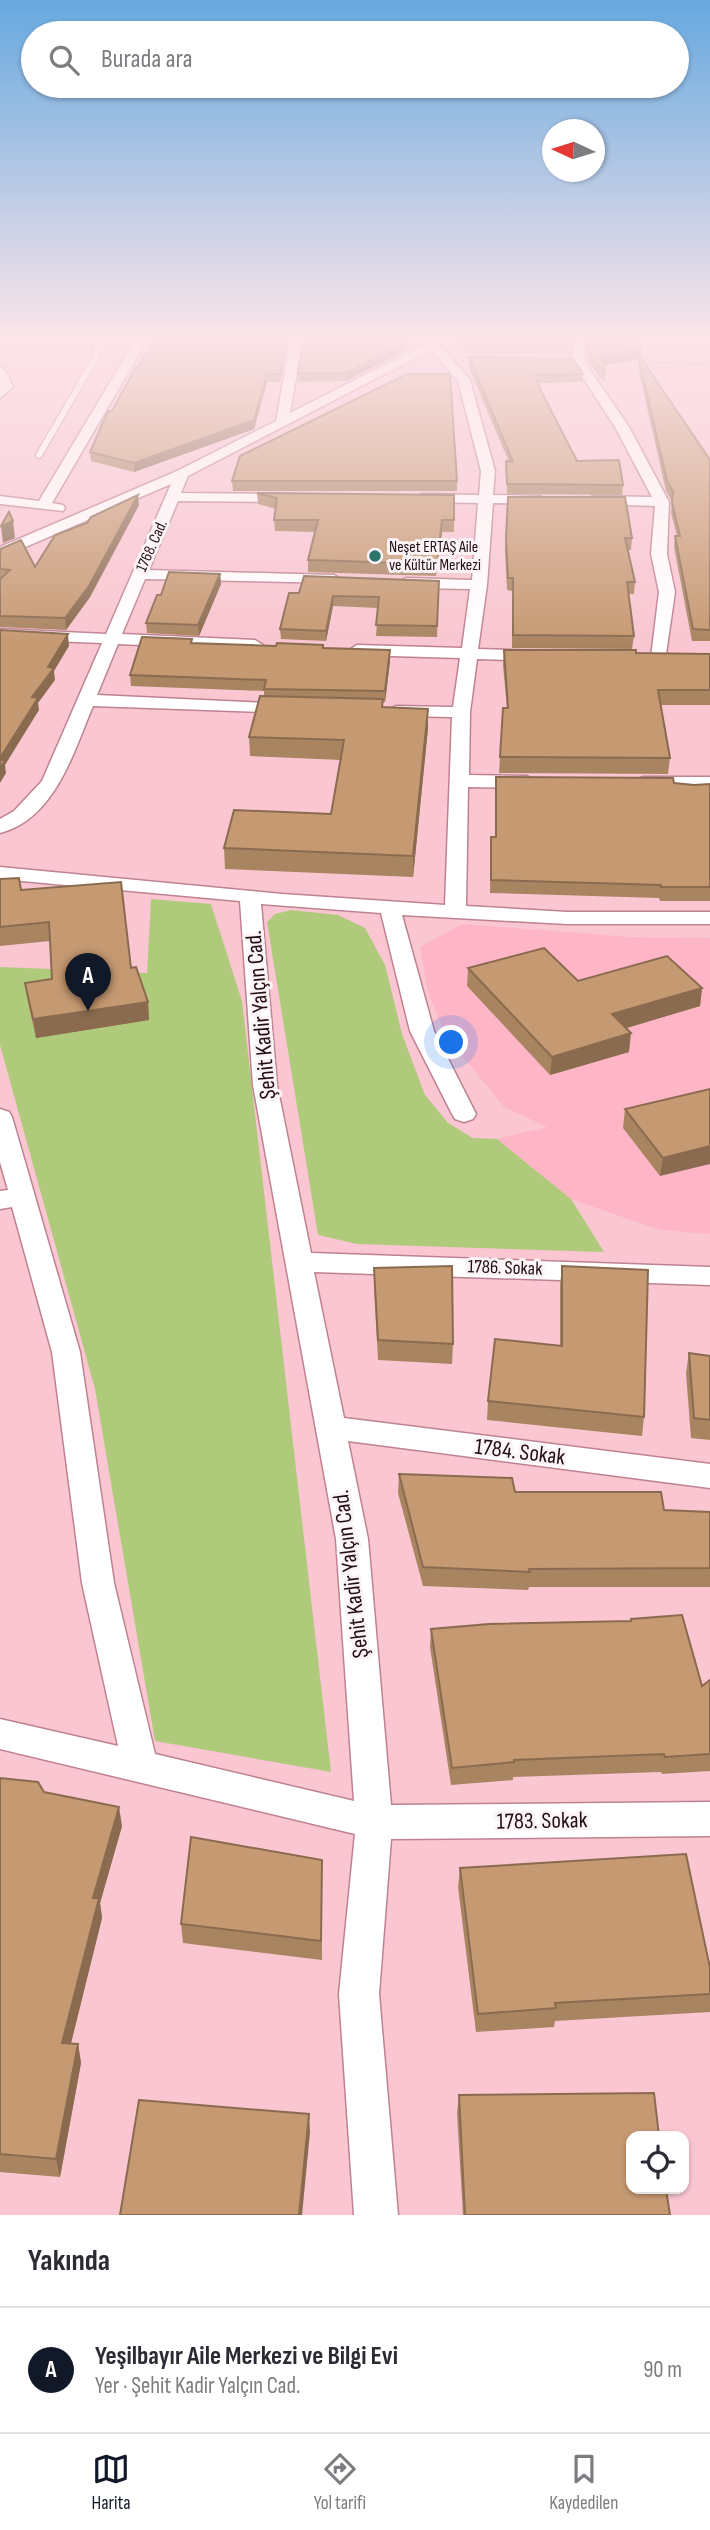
<!DOCTYPE html>
<html lang="tr">
<head>
<meta charset="utf-8">
<style>
  body { margin:0; font-family:"Sofia Sans Condensed",sans-serif; background:#f2f2f3; color:#2b2b33 }
  .controls { position:absolute; right:21px; bottom:21px; display:grid; overflow:hidden; border-radius:14px; box-shadow:0 2px 5px #0004 }
  .controls button { width:63px; height:63px; display:grid; place-items:center; padding:0; border:0; border-bottom:2px solid #e1e1e2; background:#fff; color:#2b2b33; font:35px sans-serif }
  .compass { position:absolute; left:542px; top:119px; width:63px; height:63px; border-radius:50%; background:#fff; box-shadow:0 2px 5px #0004; rotate:274deg }
  .you { position:absolute; left:452px; top:1043px; width:24px; height:24px; margin:-18px; border:5px solid #fff; border-radius:50%; background:#1a73e8; box-shadow:0 0 0 10px #1a73e833 }
  .badge { display:grid; place-items:center; width:46px; height:46px; border-radius:50%; background:#111827; color:#fff; font-size:23px; font-weight:700 }
  .pin { position:absolute; translate:-50% -58px; filter:drop-shadow(0 2px 4px #0008) }
  .pin::after { content:''; position:absolute; top:37px; width:24px; height:21px; background:inherit; clip-path:polygon(0 0,100% 0,50% 100%) }
  .list { margin:0; padding:0; list-style:none }
  h2 { display:flex; justify-content:space-between; align-items:center; height:91px; margin:0; padding:0 28px; font-size:30px }
  h2 small { font-size:23px; font-weight:400; color:#7c7c81 }
  .list li { display:grid; grid-template-columns:46px 1fr auto; gap:21px; align-items:center; box-sizing:border-box; height:126px; padding:0 28px; border-top:2px solid #e1e1e2 }
  .list b { display:block; font-size:26px; white-space:nowrap }
  .list p { margin:0; font-size:23px; white-space:nowrap; color:#7c7c81 }
  .list em { font-size:23px; font-style:normal; color:#7c7c81 }
  .icon { flex:none; width:38px; height:38px; fill:none; stroke:currentColor; stroke-width:2; stroke-linecap:round; stroke-linejoin:round }
  .map { position:relative; flex:none; width:710px; height:2215px; overflow:hidden }
  .search { position:absolute; background:#fff; box-shadow:0 2px 5px #0004; left:21px; right:21px; top:21px; height:77px; display:flex; align-items:center; gap:18px; box-sizing:border-box; padding:0 24px; border-radius:38px; color:#7c7c81; font-size:26px }
  .sheet { height:217px; background:#fff }
  nav { display:flex; justify-content:space-around; align-items:center; box-sizing:border-box; height:98px; border-top:2px solid #e1e1e2; background:#fff; font-size:19px; color:#7c7c81 }
  nav a { display:grid; justify-items:center; gap:4px }
  nav .on { color:#111827 }
  .map>svg:first-child { display:block }
  .built { fill:#feb6c7 }
  .green { fill:#b0ca7c }
  .lines { fill:none; stroke-linecap:round; stroke-linejoin:round }
  .service-casing { stroke:#be8291; stroke-width:8 }
  .minor-casing { stroke:#be8291; stroke-width:3 }
  .path { stroke:#b68c95; stroke-width:2.5; stroke-dasharray:2.5 2; stroke-linecap:butt }
  .service { stroke:#fff; stroke-width:6 }
  .minor { fill:#fff; fill-rule:evenodd }
  .wall { fill:#a98461 }
  .shaded-wall { fill:#8a6b4f }
  .building { fill:#c59971; stroke:#8a6b4f; stroke-width:2 }
  .poi-dot { fill:#2d746a; stroke:#fbf4f6; stroke-width:2.5 }
  .labels { text-anchor:middle; dominant-baseline:central; stroke-width:6; stroke-linejoin:round; paint-order:stroke }
  .far-street-label { font-size:16px; fill:#240e14; stroke:#fbf4f6 }
  .far-poi-label { font-size:16px; fill:#240e14; stroke:#fbf4f6; text-anchor:start }
  .street-label { font-size:19px; fill:#240e14; stroke:#fbf4f6 }
  .near-street-label { font-size:23px; fill:#240e14; stroke:#fbf4f6 }
</style>
</head>
<body>
<div class="map">
<svg width="710" height="2215" viewBox="0 0 710 2215">
  <rect width="100%" height="100%" fill="#f9c6d1"/>
  <path class="built" d="M 462,924 L 631,937 L 710,938 L 710,1234 L 660,1230 L 571,1199 L 497,1139 L 547,1127 L 504,1107 L 446,1036 L 428,992 L 420,947 Z"/>
  <g class="green">
    <path d="M 151,899 L 211,904 L 242,1001 L 331,1772 L 155,1741 L 95,1389 L 0,1045 L 0,967 L 147,973 Z"/>
    <path d="M 291,910 L 338,915 L 365,928 L 385,965 L 402,1034 L 425,1095 L 448,1123 L 473,1138 L 497,1139 L 571,1199 L 604,1252 L 357,1244 L 318,1235 L 267,922 L 275,914 Z"/>
  </g>
  <g class="lines">
    <defs>
      <path id="service" d="M 39,455 L 96,357 L 97,337"/>
      <g id="minor">
        <path d="M 137,337 L 149,337 L 52,503 L 63,505 L 65,508 L 63,511 L 0,504 L 0,496 L 39,501 Z"/>
        <path d="M 291,337 L 303,337 L 290,413 L 427,343 L 427,337 L 439,337 L 439,344 L 470,380 L 495,471 L 493,495 L 540,496 L 547,500 L 540,504 L 493,503 L 487,585 L 478,649 L 538,651 L 546,656 L 538,661 L 477,659 L 470,712 L 469,775 L 527,776 L 537,782 L 527,788 L 468,787 L 466,906 L 567,912 L 710,912 L 710,924 L 567,924 L 402,915 L 434,1031 L 476,1114 L 473,1119 L 464,1122 L 455,1119 L 452,1114 L 410,1031 L 381,913 L 261,904 L 277,1085 L 311,1253 L 710,1267 L 710,1285 L 314,1272 L 344,1418 L 710,1464 L 710,1488 L 348,1441 L 368,1539 L 391,1805 L 710,1802 L 710,1836 L 391,1839 L 379,1994 L 398,2215 L 354,2215 L 339,1994 L 355,1834 L 0,1749 L 0,1719 L 118,1746 L 82,1583 L 52,1352 L 12,1207 L 0,1209 L 0,1191 L 8,1190 L 0,1162 L 0,1109 L 9,1112 L 12,1117 L 80,1352 L 114,1583 L 155,1754 L 354,1801 L 336,1539 L 253,1085 L 240,901 L 0,879 L 0,867 L 282,894 L 445,905 L 452,717 L 396,716 L 387,711 L 396,706 L 453,707 L 460,658 L 357,655 L 349,650 L 357,645 L 462,648 L 470,589 L 406,588 L 398,583 L 406,578 L 472,580 L 478,503 L 422,502 L 415,498 L 422,494 L 479,495 L 481,471 L 458,381 L 431,350 L 188,476 L 181,493 L 291,494 L 298,498 L 291,502 L 178,501 L 149,570 L 334,575 L 342,580 L 340,583 L 145,579 L 122,634 L 255,640 L 263,645 L 255,650 L 118,644 L 97,695 L 289,704 L 295,705 L 298,709 L 295,713 L 93,706 C 74,751 55,819 0,833 L 0,819 L 14,811 L 42,781 L 102,643 L 0,639 L 0,629 L 106,634 L 171,484 L 0,558 L 0,547 L 177,471 L 276,421 Z"/>
        <path d="M 575,337 L 587,337 L 584,361 L 629,427 L 669,502 L 667,554 L 675,592 L 665,661 L 659,662 L 651,657 L 659,592 L 651,554 L 655,506 L 593,504 L 586,500 L 593,496 L 652,497 L 615,427 L 572,361 Z"/>
        <path d="M 0,367 L 6,371 L 13,387 L 0,398 Z"/>
        <path d="M 644,777 L 710,777 L 710,789 L 637,787 L 634,783 L 637,779 Z"/>
      </g>
    </defs>
    <use href="#service" class="service-casing"/>
    <use href="#minor" class="minor-casing"/>
    <path class="path" d="M 620,361 L 710,364"/>
    <use href="#service" class="service"/>
    <use href="#minor" class="minor"/>
  </g>
  <g class="wall">
    <path d="M 289,337 L 280,382 L 267,382 L 254,429 L 134,472 L 91,461 L 90,452 L 112,411 L 139,367 Z"/>
    <path d="M 463,337 L 573,337 L 571,354 L 463,353 Z"/>
    <path d="M 589,337 L 641,350 L 641,358 L 603,365 L 605,373 L 604,382 L 587,360 Z"/>
    <path d="M 405,351 L 346,381 L 298,382 L 298,373 Z"/>
    <path d="M 469,357 L 583,374 L 582,382 L 538,383 L 541,391 L 577,461 L 623,485 L 622,495 L 507,494 L 506,461 L 509,462 L 468,366 Z"/>
    <path d="M 639,359 L 710,460 L 710,641 L 692,641 L 674,547 L 675,536 L 677,536 L 671,513 L 672,502 L 666,491 L 638,368 Z"/>
    <path d="M 232,481 L 457,481 L 457,491 L 233,491 Z"/>
    <path d="M 257,493 L 454,495 L 454,532 L 442,532 L 436,576 L 308,572 L 308,560 L 315,532 L 275,531 L 274,520 L 276,509 L 258,504 Z"/>
    <path d="M 508,497 L 632,538 L 631,550 L 628,550 L 635,582 L 634,594 L 629,594 L 634,636 L 632,649 L 512,648 L 512,591 L 507,590 L 505,550 Z"/>
    <path d="M 139,505 L 90,597 L 66,630 L 0,627 L 0,549 L 35,567 Z"/>
    <path d="M 220,574 L 221,584 L 199,636 L 147,633 L 146,623 L 161,595 Z"/>
    <path d="M 439,581 L 437,637 L 376,636 L 378,608 L 333,606 L 326,641 L 281,639 L 280,629 L 299,593 Z"/>
    <path d="M 193,643 L 390,650 L 390,661 L 385,702 L 383,702 L 383,707 L 428,709 L 428,728 L 413,877 L 225,869 L 224,848 L 331,814 L 341,760 L 250,756 L 249,737 L 264,696 L 264,691 L 131,686 L 130,675 Z"/>
    <path d="M 504,650 L 710,654 L 710,705 L 661,705 L 670,758 L 668,774 L 499,773 L 503,708 L 507,708 L 503,665 Z"/>
    <path d="M 496,777 L 674,783 L 694,785 L 710,784 L 710,901 L 660,901 L 659,898 L 490,893 L 491,837 L 495,837 Z"/>
    <path d="M 0,879 L 21,890 L 131,968 L 148,1002 L 149,1020 L 36,1038 L 28,1002 L 25,983 L 52,979 L 50,941 L 0,946 Z"/>
    <path d="M 468,968 L 578,981 L 702,988 L 700,1006 L 626,1028 L 629,1052 L 550,1075 L 467,986 Z"/>
    <path d="M 710,1089 L 660,1176 L 623,1128 L 625,1109 Z"/>
    <path d="M 562,1266 L 644,1417 L 642,1436 L 487,1420 L 488,1401 L 560,1346 L 560,1285 Z"/>
    <path d="M 374,1268 L 453,1344 L 452,1364 L 378,1360 L 374,1287 Z"/>
    <path d="M 689,1353 L 710,1356 L 710,1440 L 691,1438 L 686,1373 Z"/>
    <path d="M 399,1474 L 515,1492 L 664,1510 L 710,1512 L 710,1587 L 529,1587 L 528,1590 L 423,1586 L 398,1493 Z"/>
    <path d="M 631,1619 L 702,1686 L 710,1680 L 710,1771 L 662,1774 L 661,1772 L 513,1777 L 513,1780 L 451,1785 L 430,1647 L 431,1629 L 630,1621 Z"/>
    <path d="M 0,1778 L 44,1792 L 122,1826 L 100,1903 L 102,1918 L 71,2044 L 78,2044 L 81,2063 L 60,2177 L 0,2172 Z"/>
    <path d="M 322,1860 L 322,1960 L 183,1943 L 181,1924 Z"/>
    <path d="M 460,1868 L 710,1968 L 710,2012 L 555,2021 L 554,2027 L 476,2032 L 458,1887 Z"/>
    <path d="M 459,2095 L 670,2215 L 463,2215 L 457,2113 Z"/>
  </g>
  <g class="shaded-wall">
    <path d="M 287,337 L 289,337 L 280,382 L 280,374 Z"/>
    <path d="M 405,343 L 405,351 L 346,381 L 346,373 Z"/>
    <path d="M 641,350 L 641,358 L 601,366 L 602,357 Z"/>
    <path d="M 267,374 L 267,382 L 254,429 L 134,472 L 134,463 Z"/>
    <path d="M 138,495 L 139,505 L 90,597 L 66,630 L 65,618 Z"/>
    <path d="M 442,520 L 442,532 L 436,576 L 437,564 Z"/>
    <path d="M 13,521 L 15,538 L 3,543 L 1,526 Z"/>
    <path d="M 220,574 L 221,584 L 199,636 L 198,625 Z"/>
    <path d="M 333,596 L 333,606 L 326,641 L 326,631 Z"/>
    <path d="M 68,634 L 69,646 L 54,671 L 55,680 L 38,703 L 39,710 L 5,765 L 6,773 L 0,783 L 0,758 L 48,667 Z"/>
    <path d="M 390,650 L 390,661 L 385,702 L 385,691 Z"/>
    <path d="M 428,709 L 428,728 L 413,877 L 413,856 Z"/>
    <path d="M 702,988 L 700,1006 L 610,1033 L 612,1014 Z"/>
    <path d="M 148,1002 L 149,1020 L 36,1038 L 33,1019 Z"/>
    <path d="M 631,1033 L 629,1052 L 550,1075 L 552,1057 Z"/>
    <path d="M 710,1146 L 710,1164 L 660,1176 L 663,1158 Z"/>
    <path d="M 119,1807 L 122,1826 L 100,1903 L 102,1918 L 66,2062 L 62,2043 L 93,1898 Z"/>
    <path d="M 78,2044 L 81,2063 L 60,2177 L 56,2159 Z"/>
    <path d="M 309,2114 L 310,2132 L 302,2215 L 299,2215 Z"/>
  </g>
  <g class="building">
    <path d="M 159,337 L 287,337 L 280,374 L 267,374 L 254,420 L 134,463 L 90,452 L 108,411 L 112,411 L 136,367 L 139,367 L 145,354 L 148,354 L 153,341 L 157,341 Z"/>
    <path d="M 304,337 L 405,337 L 405,343 L 346,373 L 298,373 Z"/>
    <path d="M 463,337 L 572,337 L 571,346 L 463,344 Z"/>
    <path d="M 589,337 L 638,337 L 641,350 L 602,357 L 605,373 L 587,352 Z"/>
    <path d="M 469,357 L 573,359 L 583,374 L 535,375 L 541,391 L 577,461 L 619,460 L 623,485 L 507,484 L 506,461 L 513,462 Z"/>
    <path d="M 641,358 L 710,460 L 710,630 L 693,629 L 675,536 L 680,536 L 672,503 L 673,492 L 667,481 L 639,359 Z"/>
    <path d="M 407,374 L 450,374 L 457,481 L 232,481 L 240,456 Z"/>
    <path d="M 257,493 L 454,495 L 454,520 L 442,520 L 437,564 L 308,560 L 318,520 L 274,520 L 277,498 Z"/>
    <path d="M 138,495 L 89,586 L 65,618 L 0,616 L 0,579 L 10,570 L 0,569 L 0,549 L 21,540 L 35,567 L 55,535 L 87,523 L 91,517 Z"/>
    <path d="M 508,497 L 625,497 L 632,538 L 625,538 L 635,582 L 627,582 L 634,636 L 513,635 L 513,578 L 508,578 L 506,538 Z"/>
    <path d="M 9,512 L 13,521 L 1,526 Z"/>
    <path d="M 169,572 L 220,574 L 198,625 L 146,623 L 157,595 L 161,595 Z"/>
    <path d="M 304,576 L 439,581 L 437,626 L 376,625 L 379,597 L 333,596 L 326,631 L 280,629 L 289,593 L 299,593 Z"/>
    <path d="M 0,630 L 68,634 L 48,667 L 54,668 L 32,697 L 38,698 L 0,758 Z"/>
    <path d="M 142,637 L 192,639 L 191,643 L 276,646 L 277,643 L 323,645 L 323,648 L 390,650 L 385,691 L 264,689 L 266,680 L 130,675 Z"/>
    <path d="M 504,650 L 636,650 L 636,653 L 710,654 L 710,690 L 658,690 L 670,758 L 500,757 L 503,708 L 508,708 Z"/>
    <path d="M 260,696 L 383,699 L 382,707 L 428,709 L 413,856 L 224,848 L 234,810 L 331,814 L 344,740 L 249,737 Z"/>
    <path d="M 0,760 L 5,760 L 0,768 Z"/>
    <path d="M 496,777 L 673,778 L 674,783 L 694,785 L 710,784 L 710,887 L 661,887 L 661,885 L 491,880 L 491,837 L 496,837 Z"/>
    <path d="M 19,878 L 21,890 L 121,882 L 131,968 L 136,967 L 148,1002 L 33,1019 L 25,983 L 52,979 L 49,922 L 0,927 L 0,879 Z"/>
    <path d="M 544,948 L 578,981 L 667,956 L 702,988 L 612,1014 L 631,1033 L 552,1057 L 468,968 Z"/>
    <path d="M 710,1089 L 710,1146 L 663,1158 L 625,1109 Z"/>
    <path d="M 452,1266 L 453,1344 L 378,1340 L 374,1268 Z"/>
    <path d="M 562,1266 L 648,1270 L 644,1417 L 488,1401 L 495,1339 L 562,1346 Z"/>
    <path d="M 689,1353 L 710,1356 L 710,1420 L 694,1418 Z"/>
    <path d="M 399,1474 L 512,1478 L 515,1492 L 661,1492 L 664,1510 L 710,1512 L 710,1568 L 529,1569 L 530,1572 L 423,1567 Z"/>
    <path d="M 682,1615 L 702,1686 L 710,1680 L 710,1754 L 665,1757 L 664,1754 L 514,1760 L 514,1762 L 452,1768 L 431,1629 L 489,1624 L 631,1621 L 631,1619 Z"/>
    <path d="M 0,1778 L 38,1782 L 44,1792 L 119,1807 L 93,1898 L 99,1898 L 62,2043 L 78,2044 L 56,2159 L 0,2154 Z"/>
    <path d="M 191,1837 L 322,1860 L 321,1941 L 181,1924 Z"/>
    <path d="M 686,1854 L 710,1968 L 710,1994 L 555,2003 L 556,2008 L 478,2014 L 460,1868 Z"/>
    <path d="M 654,2093 L 659,2136 L 631,2136 L 631,2189 L 666,2189 L 670,2215 L 465,2215 L 459,2095 Z"/>
    <path d="M 139,2100 L 309,2114 L 299,2215 L 120,2215 Z"/>
  </g>
  <linearGradient id="sky" x2="0" y2="1"><stop stop-color="#66a8df"/><stop offset="0.52" stop-color="#fce5ea"/><stop offset="1" stop-color="#fce5ea" stop-opacity="0"/></linearGradient>
  <rect width="710" height="647" fill="url(#sky)"/>
  <circle class="poi-dot" cx="375" cy="556" r="7"/>
  <g class="labels">
    <g class="far-street-label">
      <text transform="translate(152 546) rotate(-66)">1768. Cad.</text>
    </g>
    <g class="far-poi-label">
      <text x="389" y="547">Neşet ERTAŞ Aile<tspan x="389" dy="18">ve Kültür Merkezi</tspan></text>
    </g>
    <g class="street-label">
      <text transform="translate(505 1268) rotate(2)">1786. Sokak</text>
    </g>
    <g class="near-street-label">
      <text transform="translate(261 1015) rotate(-95)">Şehit Kadir Yalçın Cad.</text>
      <text transform="translate(520 1452) rotate(7)">1784. Sokak</text>
      <text transform="translate(351 1574) rotate(-97)">Şehit Kadir Yalçın Cad.</text>
      <text transform="translate(542 1821) rotate(-1)">1783. Sokak</text>
    </g>
  </g>
</svg>
<div class="controls">
<button><svg class="icon" aria-label="locate" viewBox="0 0 24 24"><circle cx="12" cy="12" r="6"/><path d="M12 2v4M12 18v4M2 12h4M18 12h4"/></svg></button>
</div>
<svg class="compass" viewBox="-18 -18 36 36"><path d="M0-13l5 13h-10z" fill="#e53935"/><path d="M0 13l5-13h-10z" fill="#7c7c81"/></svg>
<div class="you"></div>
<div class="pin badge" style="left:88px;top:1011px">A</div>
<div class="search"><svg class="icon" aria-label="search" viewBox="0 0 24 24"><circle cx="10" cy="10" r="6"/><path d="M15 15l6 6"/></svg>Burada ara</div>
</div>
<section class="sheet">
<h2>Yakında<small></small></h2>
<ul class="list">
<li><span class="badge">A</span><div><b>Yeşilbayır Aile Merkezi ve Bilgi Evi</b><p>Yer · Şehit Kadir Yalçın Cad.</p></div><em>90 m</em></li>
</ul>
</section>
<nav>
<a class="on"><svg class="icon" aria-label="map" viewBox="0 0 24 24"><path d="M3 6l6-2 6 2 6-2v14l-6 2-6-2-6 2zM9 4v14M15 6v14"/></svg>Harita</a>
<a><svg class="icon" aria-label="directions" viewBox="0 0 24 24"><path d="M12 3l9 9-9 9-9-9zM9 14v-3h6M13 9l2 2-2 2"/></svg>Yol tarifi</a>
<a><svg class="icon" aria-label="saved" viewBox="0 0 24 24"><path d="M7 4h10v16l-5-4-5 4z"/></svg>Kaydedilen</a>
</nav>
</body>
</html>
